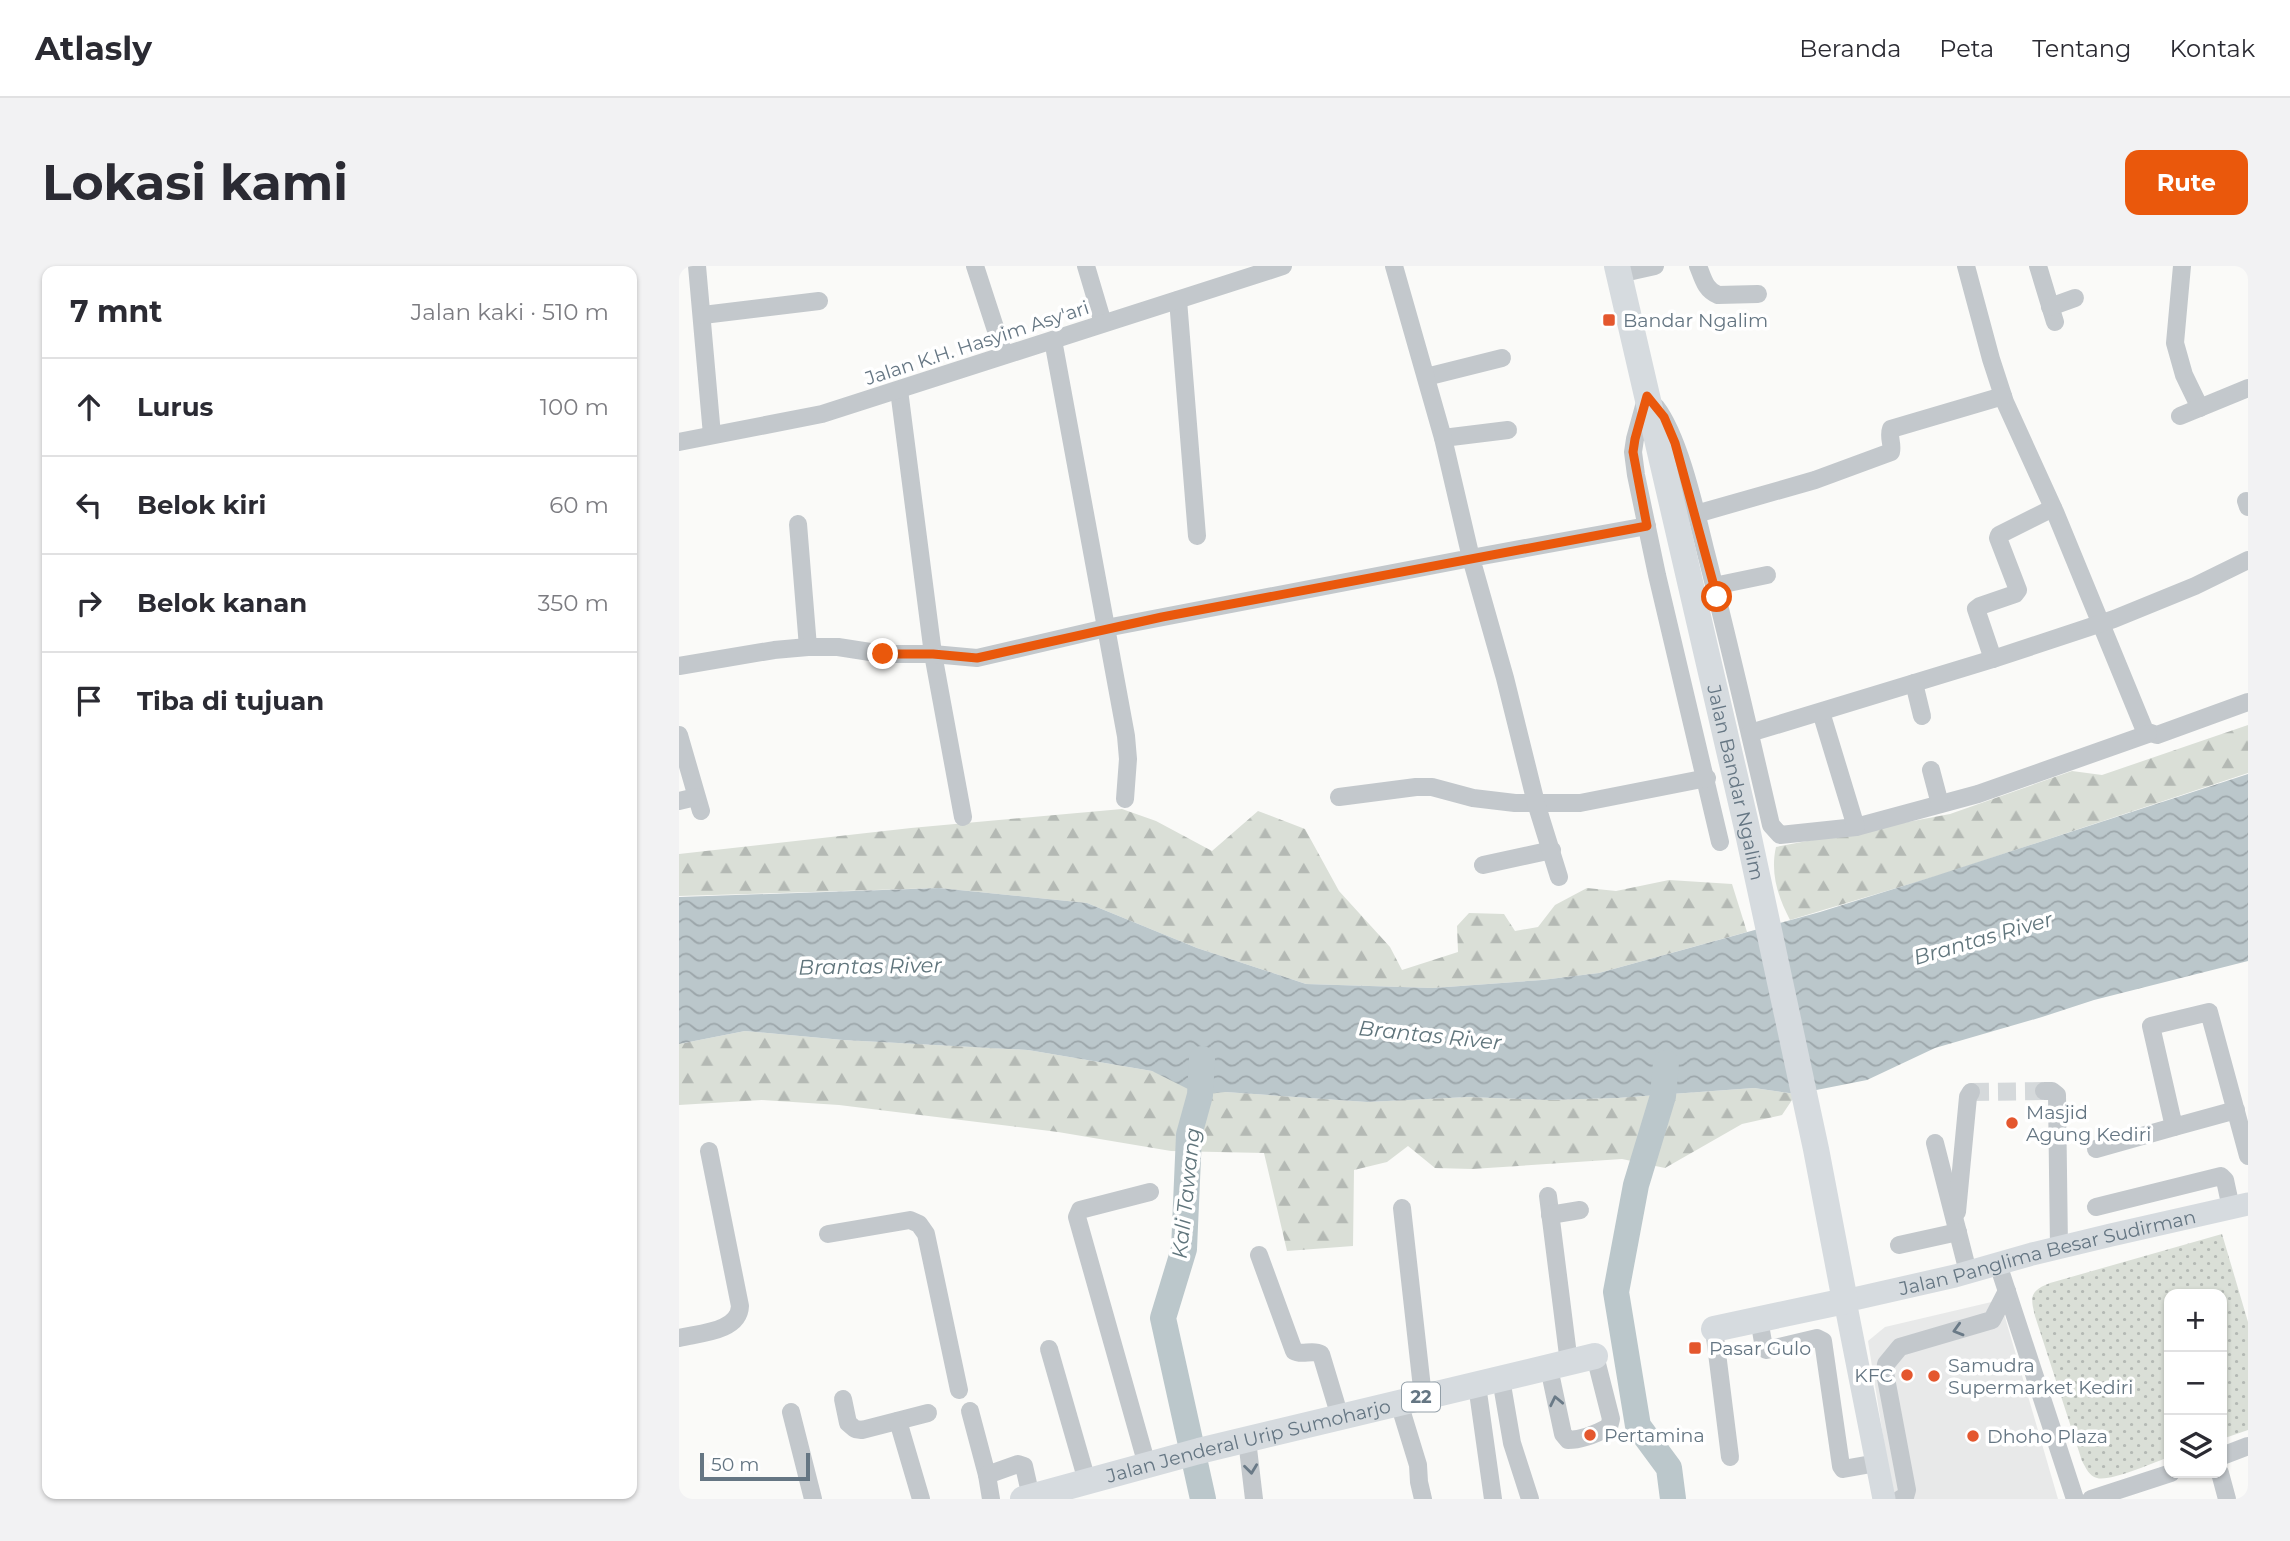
<!DOCTYPE html>
<html lang="id">
<head>
<meta charset="utf-8">
<style>
  body { margin:0; font-family:Montserrat,sans-serif; background:#f2f2f3; color:#2b2b33 }
  .controls { position:absolute; right:21px; bottom:21px; display:grid; overflow:hidden; border-radius:14px; box-shadow:0 2px 5px #0004 }
  .controls button { width:63px; height:63px; display:grid; place-items:center; padding:0; border:0; border-bottom:2px solid #e1e1e2; background:#fff; color:#2b2b33; font:35px sans-serif }
  .scale { position:absolute; left:21px; bottom:18px; width:110px; box-sizing:border-box; padding-left:7px; border:4px solid #657683; border-top:0; font-size:19px; line-height:24px; white-space:nowrap; color:#657683; -webkit-text-stroke:5px #fff; paint-order:stroke }
  .stop { position:absolute; width:21px; height:21px; margin:-16px; border:5px solid #ea580c; border-radius:50%; background:#fff }
  .stop.end { background:#ea580c; border-color:#fff; box-shadow:0 2px 7px #0008 }
  .list { margin:0; padding:0; list-style:none }
  h2 { display:flex; justify-content:space-between; align-items:center; height:91px; margin:0; padding:0 28px; font-size:30px }
  h2 small { font-size:23px; font-weight:400; color:#7c7c81 }
  .list li { display:grid; grid-template-columns:46px 1fr auto; gap:21px; align-items:center; box-sizing:border-box; height:98px; padding:0 28px; border-top:2px solid #e1e1e2 }
  .list b { display:block; font-size:26px; white-space:nowrap }
  .list em { font-size:23px; font-style:normal; color:#7c7c81 }
  .icon { flex:none; width:38px; height:38px; fill:none; stroke:currentColor; stroke-width:2; stroke-linecap:round; stroke-linejoin:round }
  .map { position:relative; flex:none; width:1569px; height:1233px; overflow:hidden; border-radius:14px }
  header { display:flex; align-items:center; gap:42px; box-sizing:border-box; height:98px; padding:0 35px; background:#fff; border-bottom:2px solid #e1e1e2 }
  header strong { font-size:33px }
  nav { display:flex; gap:38px; margin-inline-start:auto; font-size:24px }
  .intro { display:flex; align-items:center; justify-content:space-between; box-sizing:border-box; height:168px; padding:0 42px }
  h1 { margin:0; font-size:49px }
  .button { padding:18px 32px; border-radius:14px; background:#ea580c; color:#fff; font-size:24px; font-weight:700 }
  main { display:flex; gap:42px; padding:0 42px }
  aside { flex:1; background:#fff; border-radius:14px; box-shadow:0 2px 5px #0004 }
  .map>svg:first-child { display:block }
  .built { fill:#e8e9e9 }
  .forest { fill:url(#forest-firs) }
  .park { fill:url(#park-dots) }
  .water { fill:url(#water-waves) }
  .lines { fill:none; stroke-linecap:round; stroke-linejoin:round }
  .river { stroke:#bbc7cb; stroke-width:26 }
  .minor-tunnel { stroke:#d5d9db; stroke-width:18; stroke-dasharray:18 9; stroke-linecap:butt }
  .minor { stroke:#c3c8cc; stroke-width:18 }
  .major { stroke:#d6dbdf; stroke-width:23 }
  .highway { stroke:#d6dbdf; stroke-width:26 }
  .oneway { stroke:#6a7a87 }
  .route { stroke:#ea580c; stroke-width:9 }
  .poi-dot { fill:#e4572e; stroke:#fff; stroke-width:2.5 }
  .labels { text-anchor:middle; dominant-baseline:central; stroke-width:7; stroke-linejoin:round; paint-order:stroke }
  .shield { fill:#fff; stroke:#939fa8; stroke-width:2 }
  .shield-label { font-size:18px; font-weight:bold; fill:#657683 }
  .poi-label { font-size:19px; fill:#657683; stroke:#fff; text-anchor:start }
  .street-label { font-size:19px; fill:#657683; stroke:#fff }
  .water-label { font-size:21px; font-style:italic; fill:#60757c; stroke:#fff }
</style>
</head>
<body>
<header>
<strong>Atlasly</strong>
<nav><a>Beranda</a><a>Peta</a><a>Tentang</a><a>Kontak</a></nav>
</header>
<div class="intro"><h1>Lokasi kami</h1><a class="button">Rute</a></div>
<main>
<aside>
<h2>7 mnt<small>Jalan kaki · 510 m</small></h2>
<ul class="list">
<li><svg class="icon" aria-label="ahead" viewBox="0 0 24 24"><path d="M12 20V5M6 11l6-6 6 6"/></svg><div><b>Lurus</b></div><em>100 m</em></li>
<li><svg class="icon" aria-label="left" viewBox="0 0 24 24"><path d="M17 20v-9H6M10 6l-5 5 5 5"/></svg><div><b>Belok kiri</b></div><em>60 m</em></li>
<li><svg class="icon" aria-label="right" viewBox="0 0 24 24"><path d="M7 20v-9h11M14 6l5 5-5 5"/></svg><div><b>Belok kanan</b></div><em>350 m</em></li>
<li><svg class="icon" aria-label="arrive" viewBox="0 0 24 24"><path d="M6 21V4h12l-3 4 3 4H6"/></svg><div><b>Tiba di tujuan</b></div></li>
</ul>
</aside>
<div class="map">
<svg width="1569" height="1233" viewBox="0 0 1569 1233">
  <defs>
    <pattern id="forest-firs" width="22" height="20" patternUnits="userSpaceOnUse" patternTransform="scale(1.75)"><rect width="22" height="20" fill="#dadfd7"/><path d="M5 1l3.5 6h-7zM16 11l3.5 6h-7z" fill="#b4b9b4"/></pattern>
    <pattern id="park-dots" width="8" height="8" patternUnits="userSpaceOnUse" patternTransform="scale(1.75)"><rect width="8" height="8" fill="#dadfd7"/><path d="M2 2h.1M6 6h.1" fill="none" stroke="#b4b9b4" stroke-width="1.8" stroke-linecap="round"/></pattern>
    <pattern id="water-waves" width="16" height="10" patternUnits="userSpaceOnUse" patternTransform="scale(1.75)"><rect width="16" height="10" fill="#bbc7cb"/><path d="M0 5q4-4 8 0t8 0" fill="none" stroke="#9ca6aa"/></pattern>
  </defs>
  <rect width="100%" height="100%" fill="#fafaf8"/>
  <path class="built" d="M 1321,1034 L 1379,1233 L 1214,1233 L 1189,1075 L 1206,1061 Z"/>
  <g class="forest">
    <path d="M 1569,459 L 1569,507 L 1264,608 L 1111,654 C 1099,631 1091,607 1097,581 L 1271,548 L 1393,505 L 1423,509 Z"/>
    <path d="M 443,543 L 477,555 L 533,585 L 579,545 L 626,563 L 660,625 L 711,681 L 723,704 L 779,686 L 778,660 L 790,647 L 825,648 L 836,665 L 859,661 L 876,639 L 908,622 L 937,625 L 990,614 L 1053,618 L 1068,666 L 920,707 L 863,714 L 754,722 L 627,718 L 518,682 L 408,637 L 260,622 L 0,630 L 0,588 L 232,562 Z"/>
    <path d="M 66,765 L 164,774 L 349,784 L 473,805 L 546,826 L 688,836 L 789,831 L 870,834 L 938,832 L 1075,822 L 1117,828 L 1103,849 L 1063,858 L 986,902 L 943,893 L 793,903 L 756,902 L 729,880 L 708,896 L 675,904 L 674,980 L 608,985 L 585,887 L 492,885 L 379,866 L 160,839 L 83,834 L 0,839 L 0,778 Z"/>
  </g>
  <path class="park" d="M 1543,968 L 1569,1056 L 1569,1164 L 1543,1173 L 1543,1028 L 1490,1028 L 1490,1191 C 1476,1196 1431,1216 1418,1212 C 1410,1210 1407,1202 1403,1195 L 1356,1050 C 1351,1030 1351,1025 1371,1017 Z"/>
  <path class="water" d="M 1569,508 L 1569,695 L 1415,734 L 1363,751 L 1256,782 L 1188,814 L 1117,828 L 1075,822 L 938,832 L 870,834 L 789,831 L 688,836 L 546,826 L 521,829 L 473,805 L 349,784 L 164,774 L 66,765 L 0,778 L 0,631 L 260,622 L 408,637 L 518,682 L 627,718 L 754,722 L 863,714 L 920,707 L 1141,646 L 1256,610 Z"/>
  <g class="lines">
    <g class="river">
      <path d="M 523,793 L 521,829 L 510,869 L 505,983 L 484,1052 L 524,1233"/>
      <path d="M 987,797 L 984,830 L 957,919 L 937,1026 L 959,1160 L 990,1202 L 994,1233"/>
    </g>
    <path class="minor-tunnel" d="M 1292,826 L 1365,825"/>
    <g class="minor">
      <path d="M 18,0 L 33,169"/>
      <path d="M 296,0 L 325,89"/>
      <path d="M 407,0 L 424,57"/>
      <path d="M 1019,0 C 1024,12 1026,24 1039,29 L 1079,28"/>
      <path d="M 1287,0 L 1312,93 L 1326,136 L 1376,246 L 1466,465 L 1478,469 L 1569,436"/>
      <path d="M 1359,0 L 1376,56"/>
      <path d="M 1503,0 L 1496,77 L 1505,109 L 1521,142"/>
      <path d="M 940,8 L 976,0"/>
      <path d="M 499,34 L 518,270"/>
      <path d="M 1371,41 L 1396,32"/>
      <path d="M 24,49 L 140,35"/>
      <path d="M 374,74 L 447,470 L 449,493 L 446,533"/>
      <path d="M 747,111 L 823,92"/>
      <path d="M 220,124 L 254,388 L 284,551"/>
      <path d="M 967,133 L 956,173 L 954,186 L 957,209 L 978,309 L 1041,576"/>
      <path d="M 977,141 C 1001,172 1017,247 1027,287 C 1050,377 1071,468 1092,559 L 1101,569 L 1177,561 L 1299,528 L 1469,468"/>
      <path d="M 1501,150 L 1569,122"/>
      <path d="M 764,172 L 829,164"/>
      <path d="M 0,176 L 143,148 L 604,0"/>
      <path d="M 1567,235 L 1569,241"/>
      <path d="M 1017,248 L 1136,214 L 1212,186 C 1214,178 1209,171 1212,163 L 1324,130"/>
      <path d="M 119,258 L 129,381"/>
      <path d="M 1035,320 L 1088,309"/>
      <path d="M 1314,393 L 1297,343 L 1301,340 L 1336,328 L 1339,324 L 1319,272 L 1320,269 L 1374,242"/>
      <path d="M 0,400 L 95,384 L 129,381 L 159,381 L 204,388 L 254,388 L 298,392 L 427,362 L 792,292 L 764,172 L 715,0"/>
      <path d="M 1235,417 L 1243,450"/>
      <path d="M 1142,446 L 1177,561"/>
      <path d="M 1071,467 L 1314,393 L 1435,353 L 1516,320 L 1569,294"/>
      <path d="M 0,469 L 22,545"/>
      <path d="M 1252,504 L 1261,538"/>
      <path d="M 660,531 L 737,521 L 753,521 L 794,532 L 836,537 L 901,537 L 1028,512"/>
      <path d="M 0,535 L 17,531"/>
      <path d="M 804,599 L 873,584"/>
      <path d="M 880,611 L 857,537 L 826,412 L 792,292 L 968,260"/>
      <path d="M 1365,825 L 1373,825 L 1378,829 L 1380,982"/>
      <path d="M 1557,844 L 1495,861 L 1472,760 L 1530,746 L 1569,890"/>
      <path d="M 1256,877 L 1289,1006"/>
      <path d="M 1417,883 L 1495,861"/>
      <path d="M 869,930 L 890,1097"/>
      <path d="M 1417,941 L 1542,910 L 1546,914 L 1552,942"/>
      <path d="M 723,942 L 744,1131"/>
      <path d="M 1278,946 L 1289,831 L 1292,826"/>
      <path d="M 871,949 L 901,944"/>
      <path d="M 149,968 L 231,954 L 240,958 L 247,968 L 280,1124"/>
      <path d="M 1220,979 L 1279,966"/>
      <path d="M 580,989 L 615,1085 C 623,1090 633,1083 642,1088 L 661,1151"/>
      <path d="M 1319,998 L 1396,1233"/>
      <path d="M 1080,1053 L 1085,1082 L 1087,1084 L 1138,1072 L 1144,1075 L 1162,1200 L 1164,1203 L 1198,1197"/>
      <path d="M 1035,1063 L 1051,1191"/>
      <path d="M 0,1072 C 20,1067 60,1066 61,1040 L 30,885"/>
      <path d="M 370,1083 L 408,1215"/>
      <path d="M 870,1102 L 884,1168 L 889,1174 C 903,1174 917,1168 930,1161 L 932,1153 L 916,1090"/>
      <path d="M 822,1113 L 833,1177 L 851,1233"/>
      <path d="M 798,1119 L 814,1233"/>
      <path d="M 164,1133 L 169,1157 L 176,1163 L 183,1164 L 249,1147"/>
      <path d="M 720,1137 L 739,1199 L 740,1216 L 744,1233"/>
      <path d="M 291,1145 L 308,1209"/>
      <path d="M 112,1146 L 134,1233"/>
      <path d="M 219,1155 L 242,1233"/>
      <path d="M 568,1174 L 575,1233"/>
      <path d="M 1543,1190 L 1569,1180"/>
      <path d="M 468,1199 L 398,951 L 401,944 L 471,926"/>
      <path d="M 1541,1207 L 1548,1233"/>
      <path d="M 312,1233 L 308,1209 L 339,1198 L 345,1200 L 352,1231"/>
      <path d="M 1221,1233 L 1226,1231 L 1228,1224 L 1206,1107 L 1207,1098 L 1221,1081 L 1313,1054 L 1328,1025"/>
      <path d="M 1412,1233 L 1492,1207"/>
    </g>
    <path class="major" id="s1" d="M 1205,1233 L 1166,1035 L 1276,1010 L 1353,988 L 1432,969 L 1569,938"/>
    <g class="highway">
      <path id="s2" d="M 938,0 L 1067,558 L 1137,883 L 1166,1035 L 1035,1063"/>
      <path id="s3" d="M 344,1233 L 520,1185 L 916,1090"/>
    </g>
  </g>
  <defs><path id="oneway-chevron" d="M-2-3.5L2.5 0L-2 3.5" fill="none" stroke-width="1.6" stroke-linecap="round" stroke-linejoin="round" transform="scale(1.75)"/></defs>
  <g class="oneway">
    <use href="#oneway-chevron" transform="translate(1279 1064) rotate(164)"/>
    <use href="#oneway-chevron" transform="translate(877 1135) rotate(-102)"/>
    <use href="#oneway-chevron" transform="translate(572 1203) rotate(83)"/>
  </g>
  <g class="lines">
    <path class="route" d="M 204,388 L 254,388 L 298,392 L 483,351 L 968,260 L 954,186 L 956,173 L 968,130 L 985,151 L 996,177 L 1038,331"/>
  </g>
  <g class="poi-dot">
    <rect x="923" y="47" width="14" height="14" rx="3.5"/>
    <circle cx="1333" cy="857" r="7"/>
    <rect x="1009" y="1075" width="14" height="14" rx="3.5"/>
    <circle cx="1228" cy="1109" r="7"/>
    <circle cx="1255" cy="1110" r="7"/>
    <circle cx="911" cy="1169" r="7"/>
    <circle cx="1294" cy="1170" r="7"/>
  </g>
  <g class="labels">
    <rect class="shield" x="723" y="1116.5" width="38" height="29" rx="5"/>
    <g class="shield-label">
      <text x="742" y="1131">22</text>
    </g>
    <g class="poi-label">
      <text x="944" y="54">Bandar Ngalim</text>
      <text x="1347" y="846">Masjid<tspan x="1347" dy="22">Agung Kediri</tspan></text>
      <text x="1030" y="1082">Pasar Gulo</text>
      <text x="1269" y="1099">Samudra<tspan x="1269" dy="22">Supermarket Kediri</tspan></text>
      <text x="1214" y="1109" text-anchor="end">KFC</text>
      <text x="925" y="1169">Pertamina</text>
      <text x="1308" y="1170">Dhoho Plaza</text>
    </g>
    <g class="street-label">
      <text transform="translate(298 77) rotate(-18)">Jalan K.H. Hasyim Asy'ari</text>
      <text stroke="none"><textPath href="#s2" startOffset="530">Jalan Bandar Ngalim</textPath></text>
      <text stroke="none"><textPath href="#s1" startOffset="410">Jalan Panglima Besar Sudirman</textPath></text>
      <text stroke="none"><textPath href="#s3" startOffset="233">Jalan Jenderal Urip Sumoharjo</textPath></text>
    </g>
    <g class="water-label">
      <text transform="translate(1304 672) rotate(-16)">Brantas River</text>
      <text transform="translate(191 700) rotate(-1)">Brantas River</text>
      <text transform="translate(751 769) rotate(6)">Brantas River</text>
      <text transform="translate(507 927) rotate(-84)">Kali Tawang</text>
    </g>
  </g>
</svg>
<div class="controls">
<button>+</button>
<button>−</button>
<button><svg class="icon" aria-label="layers" viewBox="0 0 24 24"><path d="M12 4l9 5-9 5-9-5zM3 14l9 5 9-5"/></svg></button>
</div>
<div class="scale">50 m</div>
<div class="stop" style="left:1038px;top:331px"></div>
<div class="stop end" style="left:204px;top:388px"></div>
</div>
</main>
</body>
</html>
